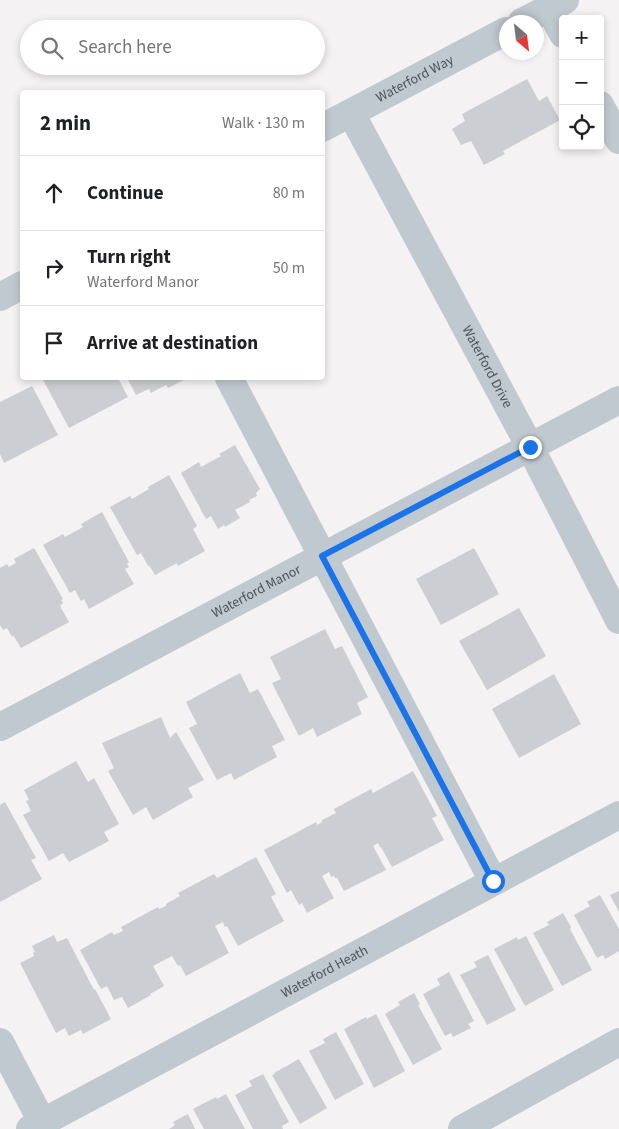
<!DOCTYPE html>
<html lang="en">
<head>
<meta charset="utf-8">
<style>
  body { margin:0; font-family:"Source Sans 3",sans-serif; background:#f2f2f2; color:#202124 }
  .controls { position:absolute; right:15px; top:15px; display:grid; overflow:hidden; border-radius:5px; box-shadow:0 2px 8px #0003 }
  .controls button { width:45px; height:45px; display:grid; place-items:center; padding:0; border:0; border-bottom:1px solid #e0e0e0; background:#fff; color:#202124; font:25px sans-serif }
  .compass { position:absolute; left:499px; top:15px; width:45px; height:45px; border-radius:50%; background:#fff; box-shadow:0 2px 8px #0003; rotate:152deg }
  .stop { position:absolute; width:15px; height:15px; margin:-11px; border:4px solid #1a73e8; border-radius:50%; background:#fff }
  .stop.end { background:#1a73e8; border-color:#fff; box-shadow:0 1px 5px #0008 }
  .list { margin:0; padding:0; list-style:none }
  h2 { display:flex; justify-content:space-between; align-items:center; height:65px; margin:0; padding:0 20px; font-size:21px }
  h2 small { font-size:16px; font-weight:400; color:#757577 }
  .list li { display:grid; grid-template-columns:32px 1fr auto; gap:15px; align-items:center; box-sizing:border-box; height:75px; padding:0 20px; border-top:1px solid #e0e0e0 }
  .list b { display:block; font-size:19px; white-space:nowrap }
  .list p { margin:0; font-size:16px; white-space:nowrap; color:#757577 }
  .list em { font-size:16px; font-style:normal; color:#757577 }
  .icon { flex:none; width:28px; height:28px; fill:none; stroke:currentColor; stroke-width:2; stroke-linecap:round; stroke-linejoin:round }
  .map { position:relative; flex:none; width:619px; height:1129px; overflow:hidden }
  .search { position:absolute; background:#fff; box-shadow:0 2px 8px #0003; left:20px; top:20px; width:305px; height:55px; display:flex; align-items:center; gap:12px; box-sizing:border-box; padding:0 18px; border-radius:28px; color:#757577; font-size:19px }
  .panel { position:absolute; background:#fff; box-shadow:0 2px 8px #0003; left:20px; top:90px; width:305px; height:290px; border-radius:5px }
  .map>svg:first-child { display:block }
  .building { fill:#ccced3 }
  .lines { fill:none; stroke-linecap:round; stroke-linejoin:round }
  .minor { stroke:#c0c9cf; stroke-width:28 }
  .route { stroke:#1a73e8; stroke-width:6 }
  .labels { text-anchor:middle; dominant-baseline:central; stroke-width:4; stroke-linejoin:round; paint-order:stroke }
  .street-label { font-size:14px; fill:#4a555e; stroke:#fff }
</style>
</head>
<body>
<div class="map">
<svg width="619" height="1129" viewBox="0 0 619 1129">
  <rect width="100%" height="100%" fill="#f4f2f2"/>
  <g class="building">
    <path d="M 527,79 L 539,101 L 547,96 L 560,120 L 503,151 L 505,154 L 484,165 L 471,141 L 461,145 L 452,129 L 465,121 L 462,114 Z"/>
    <path d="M 42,378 L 118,378 L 128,397 L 69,428 Z"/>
    <path d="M 127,378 L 188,378 L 168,388 L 166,385 L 151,393 L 149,389 L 136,395 Z"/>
    <path d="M 32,386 L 58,435 L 4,463 L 0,454 L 0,402 Z"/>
    <path d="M 235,445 L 260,489 L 256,493 L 257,496 L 249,500 L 250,502 L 235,510 L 240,518 L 225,527 L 224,525 L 218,529 L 211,516 L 206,519 L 181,473 L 199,462 L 201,467 L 221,456 L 219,454 Z"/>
    <path d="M 169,475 L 197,526 L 193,529 L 205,551 L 178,566 L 177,563 L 155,575 L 149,565 L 148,566 L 141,553 L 137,555 L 110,507 L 130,496 L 132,499 L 149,489 L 148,487 Z"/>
    <path d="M 102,512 L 129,562 L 127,564 L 129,567 L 125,569 L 134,584 L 89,609 L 84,599 L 81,601 L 75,590 L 70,593 L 43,545 L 63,534 L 65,537 L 83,527 L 81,524 Z"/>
    <path d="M 34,548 L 63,599 L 61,600 L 63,603 L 60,606 L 69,622 L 21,648 L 13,635 L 12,637 L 7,628 L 3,630 L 0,625 L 0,568 L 7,564 L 9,567 L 16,563 L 14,559 Z"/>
    <path d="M 474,548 L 499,594 L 441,625 L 416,579 Z"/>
    <path d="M 519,608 L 546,656 L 487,690 L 459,641 Z"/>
    <path d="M 325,629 L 335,649 L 342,646 L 368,697 L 357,703 L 362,714 L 317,737 L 313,728 L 299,736 L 272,683 L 281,679 L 270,657 Z"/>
    <path d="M 240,673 L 250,693 L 258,689 L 285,740 L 272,746 L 277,757 L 234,780 L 231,773 L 217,780 L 189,728 L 197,724 L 186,702 Z"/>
    <path d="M 554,674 L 581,724 L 519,758 L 492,709 Z"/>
    <path d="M 161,717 L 170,738 L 176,732 L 204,780 L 188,788 L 193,797 L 153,820 L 146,807 L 133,815 L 108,771 L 114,768 L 102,743 Z"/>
    <path d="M 76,761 L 88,782 L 94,778 L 119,824 L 104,832 L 109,841 L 69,862 L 63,853 L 49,861 L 23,815 L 31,811 L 26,801 L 29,800 L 24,790 Z"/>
    <path d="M 413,771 L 437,816 L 432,818 L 444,840 L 392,867 L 381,847 L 380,847 L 378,843 L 373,846 L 386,870 L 344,891 L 337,878 L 335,878 L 334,876 L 331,877 L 329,872 L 322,876 L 334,898 L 307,913 L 302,903 L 299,905 L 291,890 L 287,893 L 264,850 L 316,822 L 317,825 L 322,822 L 322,820 L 336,813 L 334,809 L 371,789 L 373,793 Z"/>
    <path d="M 5,802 L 36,858 L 31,860 L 42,879 L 0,902 L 0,805 Z"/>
    <path d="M 256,857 L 276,894 L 271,897 L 284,921 L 238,946 L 227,926 L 225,927 L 223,922 L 215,926 L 229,953 L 186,976 L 180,965 L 178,966 L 172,956 L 153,966 L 164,986 L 150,994 L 151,995 L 128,1008 L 122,997 L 114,1000 L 107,986 L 101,989 L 80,950 L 112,932 L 114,935 L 123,931 L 121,927 L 158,907 L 159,909 L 166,906 L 166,904 L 180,896 L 178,893 L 214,874 L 217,878 Z"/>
    <path d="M 619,891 L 619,912 L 610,895 Z"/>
    <path d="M 600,895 L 619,929 L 619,951 L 605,959 L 603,955 L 597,958 L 574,915 L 590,906 L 587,902 Z"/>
    <path d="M 563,913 L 571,927 L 570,929 L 592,970 L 562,986 L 533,933 L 549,925 L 547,922 Z"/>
    <path d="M 54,935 L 57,942 L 67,938 L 94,990 L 95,989 L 111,1019 L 83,1034 L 81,1030 L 69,1036 L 65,1028 L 56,1033 L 20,963 L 34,956 L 33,953 L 35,952 L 32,946 Z"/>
    <path d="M 526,936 L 554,990 L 525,1006 L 494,949 L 517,937 L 518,940 Z"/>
    <path d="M 488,955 L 516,1010 L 487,1025 L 460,975 L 477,967 L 474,962 Z"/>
    <path d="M 449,972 L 474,1021 L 468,1024 L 471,1028 L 453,1037 L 451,1033 L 445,1036 L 423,994 L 440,985 L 437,979 Z"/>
    <path d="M 414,993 L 420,1004 L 418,1005 L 442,1049 L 413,1065 L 385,1014 L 400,1005 L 398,1002 Z"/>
    <path d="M 376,1014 L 405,1071 L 374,1088 L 344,1029 L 366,1017 L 367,1019 Z"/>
    <path d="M 336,1032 L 364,1084 L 335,1100 L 309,1051 L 325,1043 L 323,1039 Z"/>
    <path d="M 299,1059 L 327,1108 L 300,1124 L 272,1075 L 275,1074 L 274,1073 Z"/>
    <path d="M 263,1074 L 289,1122 L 282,1126 L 283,1129 L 253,1129 L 235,1095 L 252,1086 L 249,1081 Z"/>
    <path d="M 226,1094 L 245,1129 L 204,1129 L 193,1109 L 216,1097 L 217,1099 Z"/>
    <path d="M 188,1114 L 195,1129 L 169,1129 L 175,1125 L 173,1122 Z"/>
  </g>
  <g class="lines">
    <g class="minor">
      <path d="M 549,8 L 563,34"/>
      <path d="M 522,22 L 565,0"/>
      <path d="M 600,105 L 619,140"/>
      <path id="s1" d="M 351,113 L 530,447 L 619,620"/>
      <path id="s2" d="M 322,128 L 506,31"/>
      <path d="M 0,297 L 22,285"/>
      <path d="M 229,378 L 493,881"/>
      <path id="s3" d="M 0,727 L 619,400"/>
      <path d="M 0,1042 L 42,1122"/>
      <path id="s4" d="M 30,1129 L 619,815"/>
      <path d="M 462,1129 L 619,1042"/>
    </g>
  </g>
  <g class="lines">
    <path class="route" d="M 493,881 L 322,556 L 530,447"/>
  </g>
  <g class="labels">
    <g class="street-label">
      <text stroke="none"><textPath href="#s2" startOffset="105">Waterford Way</textPath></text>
      <text stroke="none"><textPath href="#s1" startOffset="288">Waterford Drive</textPath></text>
      <text stroke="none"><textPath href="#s3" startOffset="290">Waterford Manor</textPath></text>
      <text stroke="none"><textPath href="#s4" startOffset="334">Waterford Heath</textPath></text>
    </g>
  </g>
</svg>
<div class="controls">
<button>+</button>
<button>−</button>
<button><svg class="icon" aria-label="locate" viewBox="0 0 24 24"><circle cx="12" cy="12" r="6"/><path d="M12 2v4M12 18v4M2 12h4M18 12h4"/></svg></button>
</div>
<svg class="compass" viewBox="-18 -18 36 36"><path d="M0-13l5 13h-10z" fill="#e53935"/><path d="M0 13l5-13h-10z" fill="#757577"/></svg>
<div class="stop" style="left:493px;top:881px"></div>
<div class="stop end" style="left:530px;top:447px"></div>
<div class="search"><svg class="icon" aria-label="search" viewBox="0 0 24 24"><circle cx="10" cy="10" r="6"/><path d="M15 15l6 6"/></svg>Search here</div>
<section class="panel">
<h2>2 min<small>Walk · 130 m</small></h2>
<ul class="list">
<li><svg class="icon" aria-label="ahead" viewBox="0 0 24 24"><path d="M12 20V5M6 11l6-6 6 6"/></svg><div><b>Continue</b></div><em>80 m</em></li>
<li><svg class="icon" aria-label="right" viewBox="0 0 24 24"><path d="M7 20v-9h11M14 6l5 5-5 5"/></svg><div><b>Turn right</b><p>Waterford Manor</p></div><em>50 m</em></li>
<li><svg class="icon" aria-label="arrive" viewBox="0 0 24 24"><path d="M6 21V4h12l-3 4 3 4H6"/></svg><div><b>Arrive at destination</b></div></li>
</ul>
</section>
</div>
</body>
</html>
